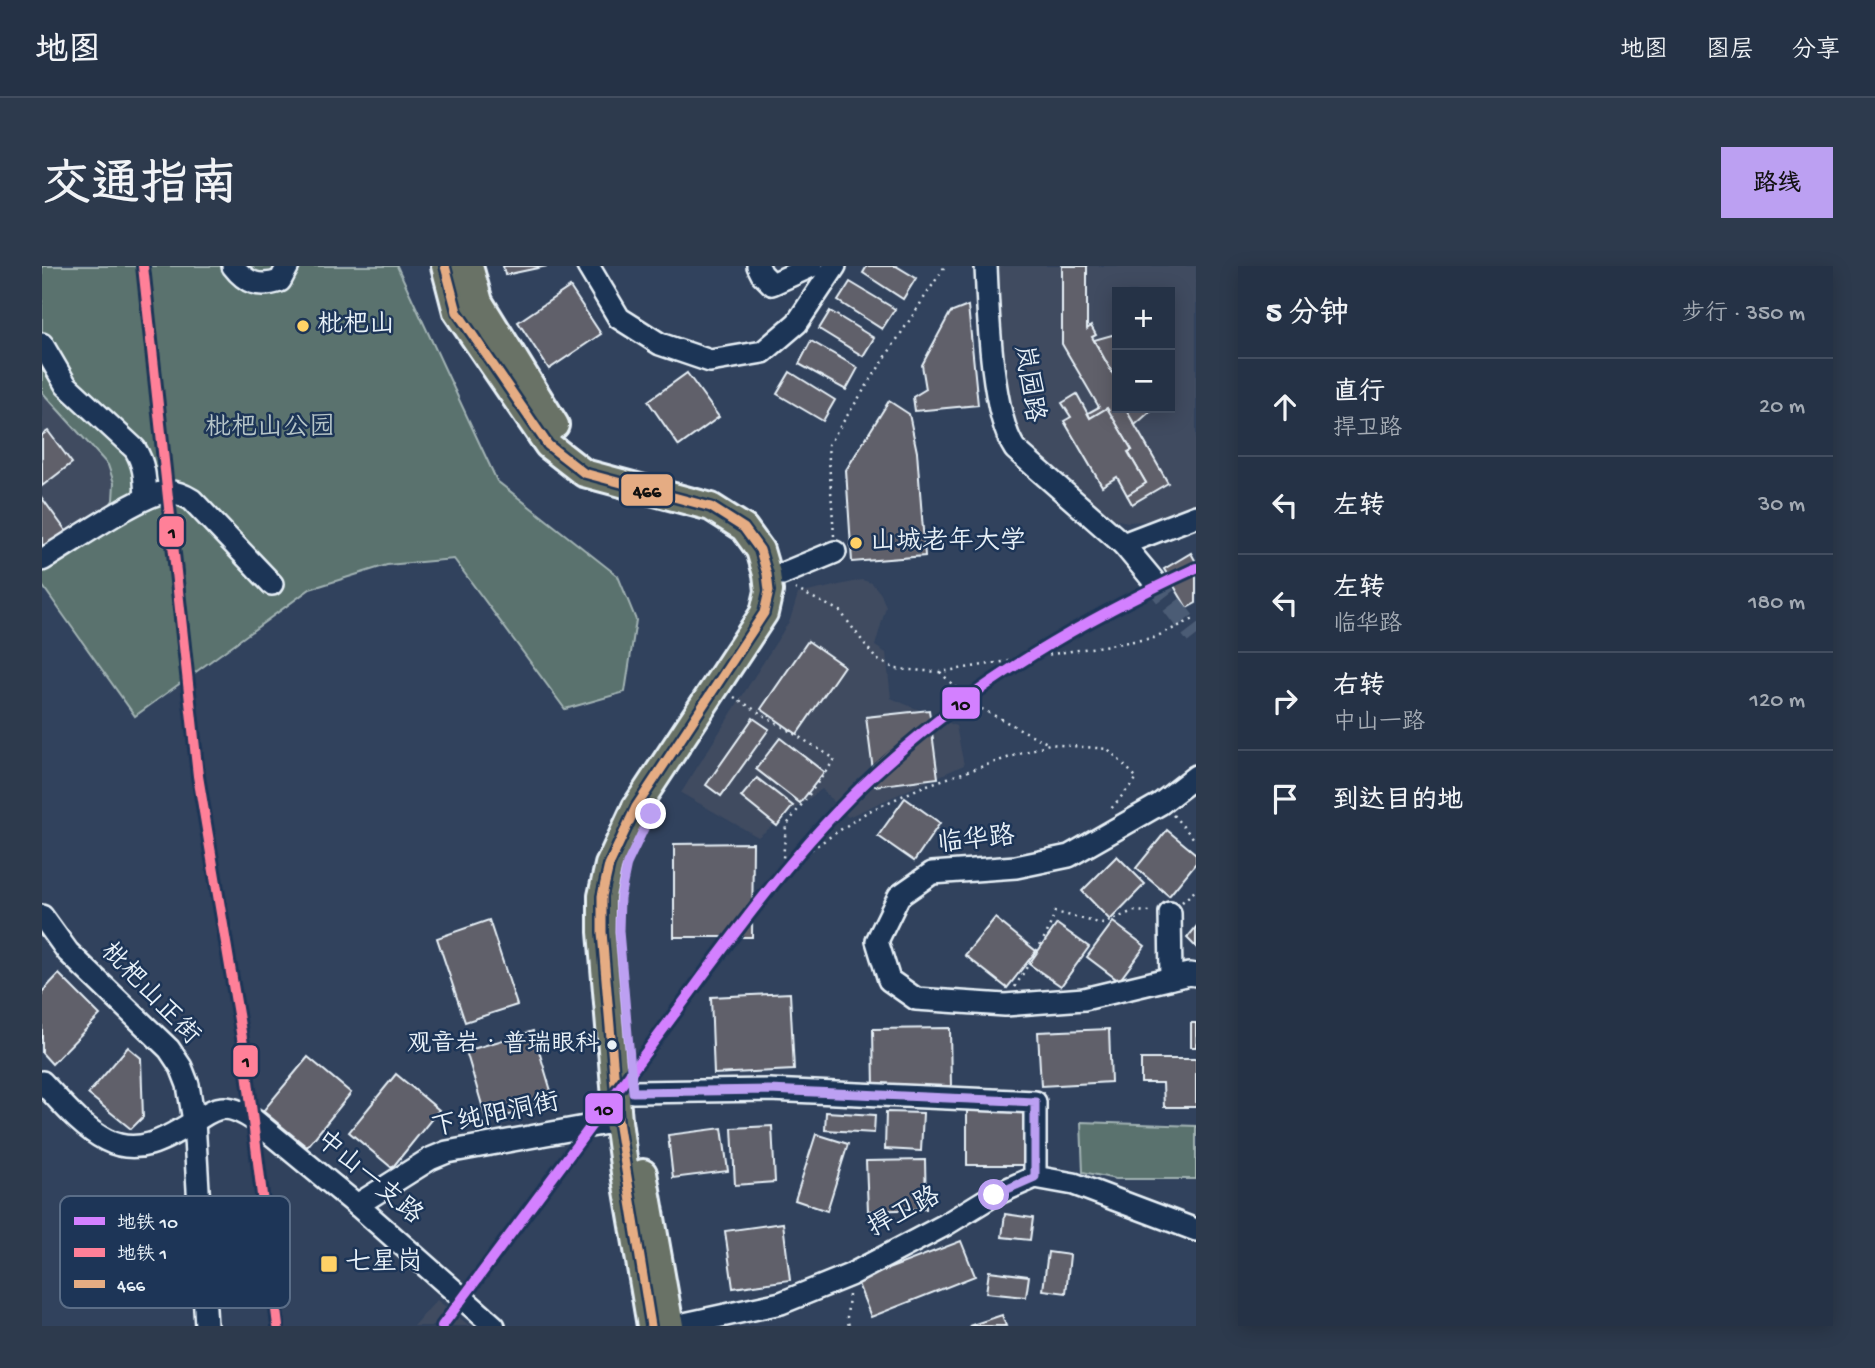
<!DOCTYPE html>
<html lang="zh">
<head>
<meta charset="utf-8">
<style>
  body { margin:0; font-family:"Gochi Hand","LXGW WenKai TC",sans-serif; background:#2d3a4d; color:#f1f3f6 }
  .controls { position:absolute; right:21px; top:21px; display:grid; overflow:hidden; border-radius:0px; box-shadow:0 4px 18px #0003 }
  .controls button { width:63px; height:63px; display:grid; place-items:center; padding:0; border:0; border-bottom:2px solid #424d5f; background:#253246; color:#f1f3f6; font:35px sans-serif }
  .stop { position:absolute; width:21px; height:21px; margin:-16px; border:5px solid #bca0f2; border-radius:50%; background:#fff }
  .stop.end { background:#bca0f2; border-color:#fff; box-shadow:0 2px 7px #0008 }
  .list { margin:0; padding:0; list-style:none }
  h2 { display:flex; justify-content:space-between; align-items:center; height:91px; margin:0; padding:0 28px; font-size:30px }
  h2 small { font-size:23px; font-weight:400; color:#a3aab3 }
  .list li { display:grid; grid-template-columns:46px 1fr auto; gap:21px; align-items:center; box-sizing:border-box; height:98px; padding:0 28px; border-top:2px solid #424d5f }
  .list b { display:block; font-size:26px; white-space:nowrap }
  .list p { margin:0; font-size:23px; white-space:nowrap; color:#a3aab3 }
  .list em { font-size:23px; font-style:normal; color:#a3aab3 }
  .icon { flex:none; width:38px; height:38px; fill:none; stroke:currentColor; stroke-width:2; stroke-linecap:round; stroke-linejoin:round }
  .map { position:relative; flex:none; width:1154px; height:1060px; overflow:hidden; border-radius:0px }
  header { display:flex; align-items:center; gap:42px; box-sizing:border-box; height:98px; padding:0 35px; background:#253246; border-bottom:2px solid #424d5f }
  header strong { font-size:33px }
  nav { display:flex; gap:38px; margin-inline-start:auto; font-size:24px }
  .intro { display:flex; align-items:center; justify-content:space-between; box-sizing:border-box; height:168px; padding:0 42px }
  h1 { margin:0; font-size:49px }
  .button { padding:18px 32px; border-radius:0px; background:#bca0f2; color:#111; font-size:24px; font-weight:700 }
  main { display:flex; gap:42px; padding:0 42px }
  aside { flex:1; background:#253246; border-radius:0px; box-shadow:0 4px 18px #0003 }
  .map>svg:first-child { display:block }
  .built { fill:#3f4b61; fill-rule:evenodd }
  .green { fill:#5a726e; stroke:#a1b2b3; stroke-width:2 }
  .building { fill:#61606b; stroke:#e8f1f8; stroke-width:2 }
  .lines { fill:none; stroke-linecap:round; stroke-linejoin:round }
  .minor-tunnel { stroke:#4c5c74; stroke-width:21; stroke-dasharray:21 10; stroke-linecap:butt }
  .minor-casing { stroke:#e8f1f8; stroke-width:26 }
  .major-casing { stroke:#e8f1f8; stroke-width:32 }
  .path { stroke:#e8f1f8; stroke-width:2.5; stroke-dasharray:2 5; stroke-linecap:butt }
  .minor { stroke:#1d3557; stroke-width:21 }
  .major { stroke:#697266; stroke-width:26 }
  .bus-1-casing { stroke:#1d3557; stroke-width:14 }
  .bus-1 { stroke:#e5ac83; stroke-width:9 }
  .metro-1-casing { stroke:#1d3557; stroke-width:16 }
  .metro-2-casing { stroke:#1d3557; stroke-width:16 }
  .metro-1 { stroke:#d380ff; stroke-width:10 }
  .metro-2 { stroke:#ff8098; stroke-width:10 }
  .route { stroke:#bca0f2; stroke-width:9 }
  .poi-dot { fill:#ffd166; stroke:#1d3557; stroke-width:2.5 }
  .bus-dot { fill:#e8f1f8; stroke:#1d3557; stroke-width:2.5 }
  .labels { text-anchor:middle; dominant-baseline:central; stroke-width:5; stroke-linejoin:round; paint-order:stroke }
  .bus-label { font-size:24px; fill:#e8f1f8; stroke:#1d3557; text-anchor:end }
  .poi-label { font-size:26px; fill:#e8f1f8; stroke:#1d3557; text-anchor:start }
  .street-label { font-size:26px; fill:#e8f1f8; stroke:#1d3557 }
  .park-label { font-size:26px; fill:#b6c5c8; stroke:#1d3557 }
  .key { fill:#1d3557; stroke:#5a6d87; stroke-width:2 }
  .key-label { font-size:19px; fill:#e8f1f8 }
  .line-badge { stroke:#1d3557; stroke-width:2.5 }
  .pale-badge-label { font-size:19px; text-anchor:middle; font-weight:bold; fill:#111 }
</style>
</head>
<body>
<header>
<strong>地图</strong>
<nav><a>地图</a><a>图层</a><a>分享</a></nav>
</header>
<div class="intro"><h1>交通指南</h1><a class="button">路线</a></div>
<main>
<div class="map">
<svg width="1154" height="1060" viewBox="0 0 1154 1060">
  <rect width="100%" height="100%" fill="#31425d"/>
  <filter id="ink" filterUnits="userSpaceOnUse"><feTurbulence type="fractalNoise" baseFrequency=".0143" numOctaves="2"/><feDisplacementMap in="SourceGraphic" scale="14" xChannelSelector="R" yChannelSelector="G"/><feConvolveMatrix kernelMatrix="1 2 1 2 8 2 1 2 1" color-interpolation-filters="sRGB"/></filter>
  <g filter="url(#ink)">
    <g class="built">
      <path d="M 952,0 L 1154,0 L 1154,238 L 1119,252 L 1102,255 L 1086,256 L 1061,251 L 975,171 L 961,113 ZM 1075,26 L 1128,26 L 1128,142 L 1075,142 Z"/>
      <path d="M 0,126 L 66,199 L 72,217 L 71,234 L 61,250 L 0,288 Z"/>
      <path d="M 820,314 L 830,317 L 839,328 L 844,341 L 833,380 L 844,387 L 849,432 L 914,460 L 922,499 L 806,551 L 780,523 L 716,571 L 639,527 L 748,354 L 756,328 Z"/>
      <path d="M 395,1034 L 428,1060 L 371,1060 Z"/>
    </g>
    <g class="green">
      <path d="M 0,0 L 355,0 L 455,215 L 576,310 L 594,354 L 583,426 L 523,443 L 412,293 L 345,299 L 268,323 L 93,450 L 0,319 L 0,289 L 61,250 L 71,234 L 72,217 L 66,199 L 0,126 Z"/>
      <path d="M 1039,856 L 1154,860 L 1154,913 L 1073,913 L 1041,906 Z"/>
    </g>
    <g class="building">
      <path d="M 461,0 L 505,0 L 463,9 Z"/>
      <path d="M 825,0 L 854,0 L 874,12 L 861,33 L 821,7 Z"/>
      <path d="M 1020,0 L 1045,0 L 1045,63 L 1049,60 L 1054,69 L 1050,71 L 1075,115 L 1075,142 L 1083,142 L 1126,217 L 1090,238 L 1085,229 L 1104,217 L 1086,186 L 1090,184 L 1065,142 L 1048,152 L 1046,147 L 1057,141 L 1020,78 Z"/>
      <path d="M 808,16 L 853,43 L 840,63 L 796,35 Z"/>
      <path d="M 528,21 L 559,68 L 507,103 L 476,56 Z"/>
      <path d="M 926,40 L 936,139 L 873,145 L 871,131 L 884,123 L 880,99 L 908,47 Z"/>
      <path d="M 788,45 L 832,72 L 821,90 L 777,63 Z"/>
      <path d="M 1070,69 L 1075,69 L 1075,115 L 1052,74 Z"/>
      <path d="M 769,75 L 816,102 L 804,124 L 757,98 Z"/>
      <path d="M 748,106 L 793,134 L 781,155 L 735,128 Z"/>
      <path d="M 645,107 L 677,151 L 637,180 L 606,135 Z"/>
      <path d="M 1035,128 L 1048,152 L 1065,142 L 1090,184 L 1086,186 L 1104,217 L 1085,229 L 1075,211 L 1060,220 L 1022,155 L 1029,151 L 1020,137 Z"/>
      <path d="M 847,135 L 867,148 L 875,186 L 883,290 L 810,296 L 804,204 Z"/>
      <path d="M 1083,142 L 1112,142 L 1093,159 Z"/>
      <path d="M 6,165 L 30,197 L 0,220 L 0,169 Z"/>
      <path d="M 0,232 L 24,265 L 0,283 Z"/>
      <path d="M 1149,287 L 1154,296 L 1154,337 L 1145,342 L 1122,303 Z"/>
      <path d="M 766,375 L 802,400 L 755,468 L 719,443 Z"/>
      <path d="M 887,444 L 896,512 L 833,520 L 824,451 Z"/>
      <path d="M 711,452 L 727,463 L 679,530 L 664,519 Z"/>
      <path d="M 738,472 L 782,506 L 758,537 L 714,503 Z"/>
      <path d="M 715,512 L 751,540 L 735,560 L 699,531 Z"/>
      <path d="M 863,532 L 898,557 L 872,595 L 836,570 Z"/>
      <path d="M 1125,564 L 1154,588 L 1154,597 L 1127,630 L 1094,602 Z"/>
      <path d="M 711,577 L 710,671 L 632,671 L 632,578 Z"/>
      <path d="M 1075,590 L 1103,618 L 1068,654 L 1040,625 Z"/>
      <path d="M 953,652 L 994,685 L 965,722 L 923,689 Z"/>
      <path d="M 447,654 L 475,739 L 423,756 L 395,672 Z"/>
      <path d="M 1071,656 L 1103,680 L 1077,715 L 1045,691 Z"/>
      <path d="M 1015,658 L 1047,681 L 1019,720 L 987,698 Z"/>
      <path d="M 1154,661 L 1154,681 L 1145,672 Z"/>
      <path d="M 17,708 L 58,749 L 10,798 L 0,787 L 0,726 Z"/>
      <path d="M 748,727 L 752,804 L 672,808 L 669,731 Z"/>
      <rect x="1149" y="757" width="5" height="24"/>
      <path d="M 908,762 L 909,822 L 832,823 L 831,763 Z"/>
      <path d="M 1067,763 L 1069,816 L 999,820 L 996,766 Z"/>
      <path d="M 491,765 L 512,835 L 445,856 L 424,785 Z"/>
      <path d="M 86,781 L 99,792 L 101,851 L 89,863 L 46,828 Z"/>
      <path d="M 266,791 L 309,827 L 265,881 L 221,845 Z"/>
      <path d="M 1099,793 L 1154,793 L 1154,841 L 1122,841 L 1121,817 L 1099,817 Z"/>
      <path d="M 354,808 L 397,844 L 350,902 L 307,866 Z"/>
      <path d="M 925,844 L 981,845 L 981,899 L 925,899 Z"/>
      <path d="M 784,846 L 833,849 L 832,867 L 783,864 Z"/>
      <path d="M 844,846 L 881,847 L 879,885 L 843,883 Z"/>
      <path d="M 730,860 L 733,916 L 693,919 L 690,862 Z"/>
      <path d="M 680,862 L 686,905 L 631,912 L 626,869 Z"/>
      <path d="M 774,868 L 806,878 L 785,945 L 753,934 Z"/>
      <path d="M 883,894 L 884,943 L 826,945 L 824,895 Z"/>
      <path d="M 963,948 L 991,952 L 988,974 L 960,971 Z"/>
      <path d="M 741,957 L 748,1014 L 691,1022 L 683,965 Z"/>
      <path d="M 919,975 L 933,1010 L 829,1051 L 815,1015 Z"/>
      <path d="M 1006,986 L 1028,989 L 1024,1027 L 1001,1024 Z"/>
      <path d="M 947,1005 L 987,1010 L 984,1031 L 944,1027 Z"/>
      <path d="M 960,1049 L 964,1060 L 927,1060 Z"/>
    </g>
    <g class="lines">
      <path class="minor-tunnel" d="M 1111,314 L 1154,370"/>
      <defs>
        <g id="minor">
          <path d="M 191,0 C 204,17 217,22 238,15 L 246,0"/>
          <path d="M 546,0 L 577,52 L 618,78 L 668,95 L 721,86 L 755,57 L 793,0"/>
          <path d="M 716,0 L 720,8 L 730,18 L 770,0"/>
          <path d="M 944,0 C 946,45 949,147 973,183 L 1081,278 L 1111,314"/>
          <path d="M 0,78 L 24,119 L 93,183 C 103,199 103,214 104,232"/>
          <path d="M 1081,278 L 1154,250"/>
          <path d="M 0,294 C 26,279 99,228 124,226 C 134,225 142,229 150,234 L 230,318"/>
          <path d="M 740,308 L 793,286"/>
          <path d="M 1154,510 L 1118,538 L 1027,590 L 974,601 L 890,607 L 857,630 L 835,675 L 847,714 L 874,733 L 963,739 L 1042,733 L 1147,708 L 1154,709"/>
          <path d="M 1128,647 L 1129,712"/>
          <path d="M 0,650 L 26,686 L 127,783 L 139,801 L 146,819 L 152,855 L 164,1060"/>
          <path d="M 0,816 C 19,836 39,861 64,874 C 97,891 125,872 153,855 C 163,849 171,842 182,842 C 193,842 203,848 212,854 L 315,939 L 452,1060"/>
          <path d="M 591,826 L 727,824 L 993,836 L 993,911"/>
          <path d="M 315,939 L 388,893 L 405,886 L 576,855"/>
          <path d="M 633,1060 L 739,1037 L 808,1009 L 903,959 L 952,929 L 993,911 L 1032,918 L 1154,964"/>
        </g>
        <g id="major">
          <path d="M 403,0 L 415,46 L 506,179 L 542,207 L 669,241 L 702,262 L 718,284 L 725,308 L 727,325 L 722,347 L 594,541 L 567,599 L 560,630 L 560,666 L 576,855 L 583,907 L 609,1060"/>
          <path d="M 427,0 L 437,36 L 513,159"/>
          <path d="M 601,907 L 628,1060"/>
        </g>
      </defs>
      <use href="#minor" class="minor-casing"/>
      <use href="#major" class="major-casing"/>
      <g class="path">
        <path d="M 792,270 L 786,179 L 903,0"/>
        <path d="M 753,323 L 798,345 L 834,393 L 854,403 L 898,406 L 1111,372 L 1154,352"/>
        <path d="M 898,406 L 930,438 L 1007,478"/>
        <path d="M 692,431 L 793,493 L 744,560 L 740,603 L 825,546 L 882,520 L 1007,478 L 1066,483 L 1095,512 L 1068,544"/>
        <path d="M 1131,549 L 1154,575"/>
        <path d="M 1140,636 L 1154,624"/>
        <path d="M 973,721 L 1005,667 L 1013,646 L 1061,658 L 1091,645 L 1109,646"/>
        <path d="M 807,1029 L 805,1051 L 807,1060"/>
      </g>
      <use href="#minor" class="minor"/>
      <use href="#major" class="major"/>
      <defs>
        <path id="bus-1" d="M 403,0 L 415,46 L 506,179 L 542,207 L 669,241 L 702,262 L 718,284 L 725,308 L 727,325 L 722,347 L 594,541 L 567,599 L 560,630 L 560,666 L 576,855 L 609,1060"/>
      </defs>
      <use href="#bus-1" class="bus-1-casing"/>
      <use href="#bus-1" class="bus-1"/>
      <defs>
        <path id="metro-1" d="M 400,1060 C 476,958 552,856 628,754 C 696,663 761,571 846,496 C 938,414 1043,353 1154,302"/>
        <path id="metro-2" d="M 101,0 L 156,510 L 203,790 L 236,1060"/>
      </defs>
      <use href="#metro-1" class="metro-1-casing"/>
      <use href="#metro-2" class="metro-2-casing"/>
      <use href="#metro-1" class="metro-1"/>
      <use href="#metro-2" class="metro-2"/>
    </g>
  </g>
  <g class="lines" filter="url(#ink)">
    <path class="route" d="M 609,548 L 585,598 L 578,632 L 577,665 L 591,826 L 727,824 L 993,836 L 993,911 L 952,929"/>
  </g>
  <g class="poi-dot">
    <circle cx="261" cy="60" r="7"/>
    <circle cx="814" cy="277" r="7"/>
    <rect x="278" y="989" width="18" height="18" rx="3.5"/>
  </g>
  <circle class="bus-dot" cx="570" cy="779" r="6"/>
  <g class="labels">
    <g class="bus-label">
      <text x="557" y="779">观音岩‧普瑞眼科</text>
    </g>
    <g class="poi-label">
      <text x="275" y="60">枇杷山</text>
      <text x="828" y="277">山城老年大学</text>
      <text x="303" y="998">七星岗</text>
    </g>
    <g class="street-label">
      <text transform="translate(985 118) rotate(81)">岚园路</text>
      <text transform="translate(934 576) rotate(-6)">临华路</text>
      <text transform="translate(107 729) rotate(46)">枇杷山正街</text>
      <text transform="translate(454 851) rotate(-12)">下纯阳洞街</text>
      <text transform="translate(326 913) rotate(40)">中山一支路</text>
      <text transform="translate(863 948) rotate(-28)">捍卫路</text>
    </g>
    <g class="park-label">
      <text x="228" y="163">枇杷山公园</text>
    </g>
  </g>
  <rect x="18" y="930" width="230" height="112" rx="10" class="key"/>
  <rect x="32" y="951" width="31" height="8" fill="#d380ff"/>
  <rect x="32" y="982" width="31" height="9" fill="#ff8098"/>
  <rect x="32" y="1014" width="31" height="8" fill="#e5ac83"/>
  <g class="key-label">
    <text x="75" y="962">地铁 10</text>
    <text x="75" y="993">地铁 1</text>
    <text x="75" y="1025">466</text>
  </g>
  <g class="line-badge">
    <rect x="578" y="207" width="54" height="34" rx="7" fill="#e5ac83"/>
    <rect x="116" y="249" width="27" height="33" rx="7" fill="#ff8098"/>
    <rect x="899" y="420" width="40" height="34" rx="7" fill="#d380ff"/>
    <rect x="190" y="778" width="27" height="34" rx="7" fill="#ff8098"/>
    <rect x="542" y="826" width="40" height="33" rx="7" fill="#d380ff"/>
  </g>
  <g class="pale-badge-label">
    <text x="605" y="231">466</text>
    <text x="130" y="272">1</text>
    <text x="919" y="444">10</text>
    <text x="204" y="801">1</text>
    <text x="562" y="849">10</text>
  </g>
</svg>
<div class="controls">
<button>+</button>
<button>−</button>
</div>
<div class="stop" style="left:952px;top:929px"></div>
<div class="stop end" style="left:609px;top:548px"></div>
</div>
<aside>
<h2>5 分钟<small>步行 · 350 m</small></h2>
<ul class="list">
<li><svg class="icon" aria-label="ahead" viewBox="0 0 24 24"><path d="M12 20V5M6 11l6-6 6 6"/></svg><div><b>直行</b><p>捍卫路</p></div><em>20 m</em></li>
<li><svg class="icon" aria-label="left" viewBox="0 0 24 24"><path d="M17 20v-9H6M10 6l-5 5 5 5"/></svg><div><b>左转</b></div><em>30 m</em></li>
<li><svg class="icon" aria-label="left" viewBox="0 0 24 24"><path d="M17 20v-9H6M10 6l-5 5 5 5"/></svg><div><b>左转</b><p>临华路</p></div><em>180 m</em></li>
<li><svg class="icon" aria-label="right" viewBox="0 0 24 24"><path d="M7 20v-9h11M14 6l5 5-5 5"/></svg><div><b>右转</b><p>中山一路</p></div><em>120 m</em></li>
<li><svg class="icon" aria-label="arrive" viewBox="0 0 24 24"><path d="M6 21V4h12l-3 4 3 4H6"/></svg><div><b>到达目的地</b></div></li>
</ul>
</aside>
</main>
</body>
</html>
